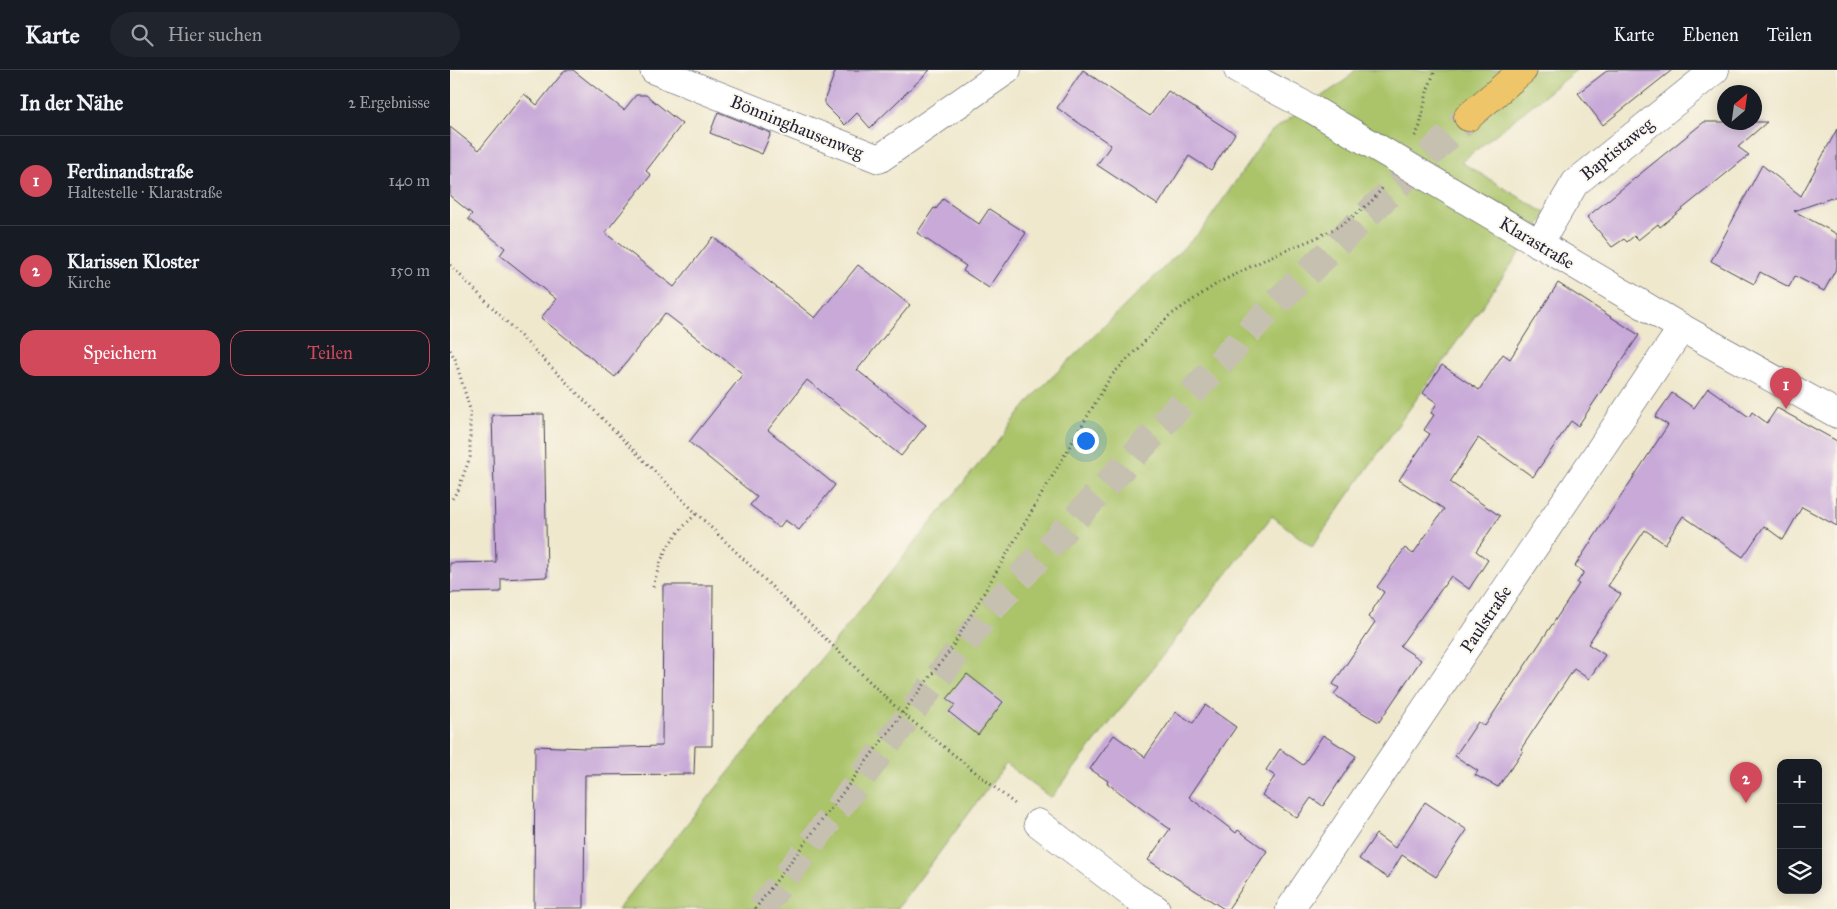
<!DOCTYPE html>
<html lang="de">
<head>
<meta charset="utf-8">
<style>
  body { margin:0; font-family:"IM FELL Great Primer",serif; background:#20242c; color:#f1f3f6 }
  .controls { position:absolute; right:15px; bottom:15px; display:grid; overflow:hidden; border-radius:10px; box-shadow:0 2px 12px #0003 }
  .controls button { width:45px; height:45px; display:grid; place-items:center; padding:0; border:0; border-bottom:1px solid #363941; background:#171b24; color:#f1f3f6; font:25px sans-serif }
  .compass { position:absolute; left:1267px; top:15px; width:45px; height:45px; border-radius:50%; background:#171b24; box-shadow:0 2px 12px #0003; rotate:29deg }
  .you { position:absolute; left:635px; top:370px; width:18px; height:18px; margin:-12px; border:4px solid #fff; border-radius:50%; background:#1a73e8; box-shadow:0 0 0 8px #1a73e833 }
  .badge { display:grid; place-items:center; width:32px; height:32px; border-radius:50%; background:#d1495b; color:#fff; font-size:16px; font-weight:700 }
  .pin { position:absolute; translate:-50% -41px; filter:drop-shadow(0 1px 2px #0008) }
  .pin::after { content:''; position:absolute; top:26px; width:18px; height:15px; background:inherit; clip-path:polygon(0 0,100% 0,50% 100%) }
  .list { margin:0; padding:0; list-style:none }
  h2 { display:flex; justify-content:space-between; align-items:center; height:65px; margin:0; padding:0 20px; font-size:21px }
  h2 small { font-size:16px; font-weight:400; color:#9ea1a6 }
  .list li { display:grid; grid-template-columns:32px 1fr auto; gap:15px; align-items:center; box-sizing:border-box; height:90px; padding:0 20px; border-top:1px solid #363941 }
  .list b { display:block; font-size:19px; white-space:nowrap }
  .list p { margin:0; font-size:16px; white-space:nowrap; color:#9ea1a6 }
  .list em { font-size:16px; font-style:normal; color:#9ea1a6 }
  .actions { display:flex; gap:10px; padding:15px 20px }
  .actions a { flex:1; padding:11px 0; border:1px solid #d1495b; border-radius:15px; text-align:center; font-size:18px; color:#d1495b }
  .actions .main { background:#d1495b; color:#fff }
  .icon { flex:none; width:28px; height:28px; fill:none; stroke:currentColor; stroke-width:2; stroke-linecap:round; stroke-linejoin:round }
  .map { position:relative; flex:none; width:1387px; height:839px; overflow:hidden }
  header { display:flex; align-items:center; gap:30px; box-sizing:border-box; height:70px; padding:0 25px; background:#171b24; border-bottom:1px solid #363941 }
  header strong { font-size:24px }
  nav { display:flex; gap:28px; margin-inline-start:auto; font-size:18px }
  .search { width:350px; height:45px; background:#20242c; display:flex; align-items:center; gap:12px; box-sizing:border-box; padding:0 18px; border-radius:28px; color:#9ea1a6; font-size:19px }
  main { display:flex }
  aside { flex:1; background:#171b24 }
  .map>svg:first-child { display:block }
  .green { fill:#abc46a; stroke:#667352 }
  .building { fill:#c8a9d8 }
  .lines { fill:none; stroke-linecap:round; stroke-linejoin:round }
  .primary-tunnel { stroke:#c6c0b0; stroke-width:28; stroke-dasharray:28 14; stroke-linecap:butt }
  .street-casing { stroke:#414051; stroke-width:29 }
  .primary-casing { stroke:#414051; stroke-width:29 }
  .path { stroke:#414051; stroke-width:3; stroke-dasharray:1 4; stroke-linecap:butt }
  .street { stroke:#fff; stroke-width:28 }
  .primary { stroke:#eec569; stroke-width:28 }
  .labels { text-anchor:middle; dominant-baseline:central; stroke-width:4; stroke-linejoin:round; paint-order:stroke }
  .street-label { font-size:18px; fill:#22223b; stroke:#fbf7ec }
</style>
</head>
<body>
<header>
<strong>Karte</strong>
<div class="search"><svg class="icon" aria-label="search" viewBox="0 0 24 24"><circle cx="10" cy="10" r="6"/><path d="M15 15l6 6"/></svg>Hier suchen</div>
<nav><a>Karte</a><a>Ebenen</a><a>Teilen</a></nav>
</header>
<main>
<aside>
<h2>In der Nähe<small>2 Ergebnisse</small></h2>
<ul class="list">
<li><span class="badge">1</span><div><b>Ferdinandstraße</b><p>Haltestelle · Klarastraße</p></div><em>140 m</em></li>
<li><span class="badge">2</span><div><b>Klarissen Kloster</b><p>Kirche</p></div><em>150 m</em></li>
</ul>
<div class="actions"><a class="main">Speichern</a><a>Teilen</a></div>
</aside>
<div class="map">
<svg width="1387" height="839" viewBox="0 0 1387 839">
  <rect width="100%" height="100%" fill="#fbf7ec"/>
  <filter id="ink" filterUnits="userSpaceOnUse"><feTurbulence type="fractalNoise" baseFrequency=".02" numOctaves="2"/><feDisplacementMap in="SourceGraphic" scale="10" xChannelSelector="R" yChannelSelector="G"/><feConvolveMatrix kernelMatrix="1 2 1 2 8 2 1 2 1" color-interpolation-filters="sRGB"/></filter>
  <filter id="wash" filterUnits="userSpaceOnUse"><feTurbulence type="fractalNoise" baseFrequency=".0096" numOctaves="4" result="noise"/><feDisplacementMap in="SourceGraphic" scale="20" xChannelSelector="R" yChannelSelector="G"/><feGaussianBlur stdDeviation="1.12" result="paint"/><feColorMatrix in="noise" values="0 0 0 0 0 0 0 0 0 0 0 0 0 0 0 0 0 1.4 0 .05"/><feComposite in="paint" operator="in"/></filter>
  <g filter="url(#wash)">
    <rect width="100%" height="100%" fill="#efe8cd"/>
    <path class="green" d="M 905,0 L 1126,0 L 1011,92 L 1097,144 L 862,477 L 822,446 L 601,728 L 556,694 L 447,839 L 168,839 L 587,322 L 752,160 L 819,63 L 897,9 Z"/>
    <g id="blocks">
      <g class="building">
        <path d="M 115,0 L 123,0 L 174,40 L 186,25 L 196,25 L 232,54 L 196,101 L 201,105 L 155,163 L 224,217 L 263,167 L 365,248 L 408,195 L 460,235 L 407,300 L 476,355 L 451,386 L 357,310 L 318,360 L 385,415 L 349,460 L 335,450 L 329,458 L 300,435 L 307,427 L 239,372 L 293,304 L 215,243 L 165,307 L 91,248 L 106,229 L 50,185 L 55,178 L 18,149 L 22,144 L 0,126 L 0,57 L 29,80 L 74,24 L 87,35 Z"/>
        <path d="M 386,0 L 480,0 L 420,58 L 407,43 L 395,55 L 375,35 L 375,28 Z"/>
        <path d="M 633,0 L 700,46 L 718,21 L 785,64 L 761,100 L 739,86 L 708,135 L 647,95 L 661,75 L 607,38 Z"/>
        <path d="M 1158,0 L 1222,0 L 1153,55 L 1128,23 Z"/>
        <path d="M 268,42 L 321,63 L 312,84 L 260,63 Z"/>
        <path d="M 1254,52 L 1317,52 L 1288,77 L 1299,85 L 1210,157 L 1208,154 L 1188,170 L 1184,166 L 1177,172 L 1174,169 L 1162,177 L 1137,147 Z"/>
        <path d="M 1387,59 L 1387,126 L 1344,141 L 1387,164 L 1387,197 L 1374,221 L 1345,206 L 1339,217 L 1310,202 L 1304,214 L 1261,191 L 1312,95 L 1351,126 Z"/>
        <path d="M 493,129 L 529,154 L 539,139 L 576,163 L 539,218 L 513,201 L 516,196 L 467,163 L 484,138 L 486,139 Z"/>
        <path d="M 1108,213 L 1189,265 L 1128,356 L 1121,351 L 1083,407 L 1028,368 L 1000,412 L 1050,446 L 1026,481 L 1038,490 L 1019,519 L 1001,506 L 950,576 L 971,590 L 929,652 L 899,635 L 884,624 L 889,618 L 883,614 L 925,552 L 918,547 L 934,522 L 927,517 L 955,478 L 963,484 L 994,439 L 949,410 L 980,364 L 974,360 L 984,345 L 981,343 L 987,333 L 973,323 L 992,295 L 1029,320 L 1053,284 L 1060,289 Z"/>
        <path d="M 1258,318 L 1299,347 L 1302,342 L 1317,353 L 1327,338 L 1387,371 L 1387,456 L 1352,437 L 1333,470 L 1314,456 L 1293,487 L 1233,446 L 1215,474 L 1195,460 L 1158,516 L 1171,524 L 1138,574 L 1155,585 L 1139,609 L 1124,599 L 1071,679 L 1073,681 L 1048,717 L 1025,705 L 1028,701 L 1005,686 L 1028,652 L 1035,656 L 1129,514 L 1127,513 L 1134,502 L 1125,496 L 1218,355 L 1205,347 L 1222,323 L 1244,338 Z"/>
        <path d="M 94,344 L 97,507 L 51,509 L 51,522 L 0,523 L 0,493 L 46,492 L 42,345 Z"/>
        <path d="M 213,515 L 263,515 L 262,676 L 245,676 L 244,704 L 135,705 L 134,838 L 84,838 L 85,676 L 135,678 L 212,676 Z"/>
        <path d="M 517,604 L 553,632 L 528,665 L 499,642 L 505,635 L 497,629 Z"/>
        <path d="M 755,635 L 786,657 L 739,727 L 786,763 L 788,760 L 817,781 L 778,839 L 774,839 L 698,790 L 720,759 L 693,740 L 657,713 L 658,711 L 640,699 L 664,665 L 695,687 L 726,642 L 743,653 Z"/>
        <path d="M 873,665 L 906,686 L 873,736 L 861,728 L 847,748 L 812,725 L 825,706 L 816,700 L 830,679 L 853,695 Z"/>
        <path d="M 975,732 L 1017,760 L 986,807 L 952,785 L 938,808 L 909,789 L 926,764 L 945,778 Z"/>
      </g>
    </g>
  </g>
  <g filter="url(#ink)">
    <use href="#blocks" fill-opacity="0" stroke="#414051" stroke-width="1"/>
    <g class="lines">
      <path class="primary-tunnel" d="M 311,839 L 539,541 L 817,242 L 1018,47"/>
      <defs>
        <g id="street">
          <path d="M 204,0 L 429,89 L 557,0"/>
          <path d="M 788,0 L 862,39 L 1232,258 L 1387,344"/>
          <path d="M 1089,174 L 1125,113 L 1265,0"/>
          <path d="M 588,753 L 684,826 L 706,839"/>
          <path d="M 840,839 L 1232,258"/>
        </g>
        <path id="primary" d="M 1018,47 L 1073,0"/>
      </defs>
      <use href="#street" class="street-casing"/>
      <use href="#primary" class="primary-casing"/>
      <g class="path">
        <path d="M 965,66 L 970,56 L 977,22 L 985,0"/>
        <path d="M 0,195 L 246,443 L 452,643 L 565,734"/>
        <path d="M 0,280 L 5,289 L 20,339 L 20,387 L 8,420 L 0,432"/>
        <path d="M 203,517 C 213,480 219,470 246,444"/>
        <path d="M 305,839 L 501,579 L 661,306 L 719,246 L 768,213 L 822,186 L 866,168 L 893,154 L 921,132 L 934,116"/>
      </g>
      <use href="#street" class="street"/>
      <use href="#primary" class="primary"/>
    </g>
  </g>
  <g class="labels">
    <g class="street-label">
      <text transform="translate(347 57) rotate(22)">Bönninghausenweg</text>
      <text transform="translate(1167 79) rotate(-39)">Baptistaweg</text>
      <text transform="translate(1087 173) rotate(31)">Klarastraße</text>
      <text transform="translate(1036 549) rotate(-56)">Paulstraße</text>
    </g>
  </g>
</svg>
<div class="controls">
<button>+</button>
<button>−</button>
<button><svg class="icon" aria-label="layers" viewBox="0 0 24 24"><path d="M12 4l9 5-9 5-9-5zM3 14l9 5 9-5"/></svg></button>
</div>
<svg class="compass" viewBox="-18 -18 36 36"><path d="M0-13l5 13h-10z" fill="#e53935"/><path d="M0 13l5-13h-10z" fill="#9ea1a6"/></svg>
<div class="you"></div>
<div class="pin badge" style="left:1336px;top:339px">1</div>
<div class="pin badge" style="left:1296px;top:733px">2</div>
</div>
</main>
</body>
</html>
